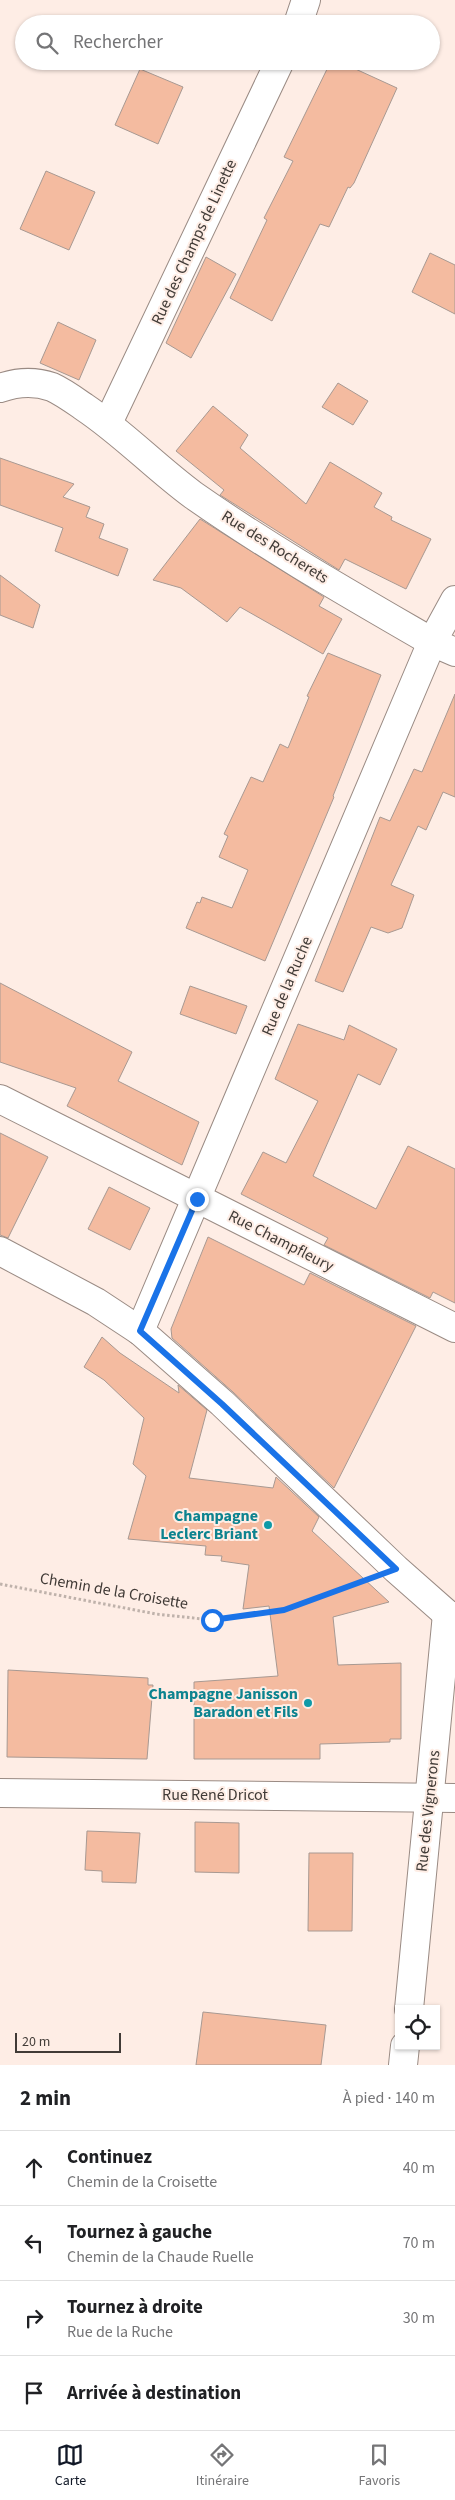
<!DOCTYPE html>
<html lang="fr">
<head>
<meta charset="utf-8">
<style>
  body { margin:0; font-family:"Source Sans 3",sans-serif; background:#f2f2f2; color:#202124 }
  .controls { position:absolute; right:15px; bottom:15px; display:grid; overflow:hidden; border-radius:0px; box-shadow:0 1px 4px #0004 }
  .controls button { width:45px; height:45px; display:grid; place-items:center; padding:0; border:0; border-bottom:1px solid #e0e0e0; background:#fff; color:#202124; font:25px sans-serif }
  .scale { position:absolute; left:15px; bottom:12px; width:106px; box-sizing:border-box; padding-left:5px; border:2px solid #413b37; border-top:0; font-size:14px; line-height:18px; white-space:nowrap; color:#413b37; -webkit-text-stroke:4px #feede5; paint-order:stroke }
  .stop { position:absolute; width:15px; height:15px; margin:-11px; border:4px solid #1a73e8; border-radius:50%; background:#fff }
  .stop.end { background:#1a73e8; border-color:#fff; box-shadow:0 1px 5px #0008 }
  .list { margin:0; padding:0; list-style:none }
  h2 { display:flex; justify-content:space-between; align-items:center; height:65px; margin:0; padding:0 20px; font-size:21px }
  h2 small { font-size:16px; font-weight:400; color:#757577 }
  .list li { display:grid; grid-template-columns:32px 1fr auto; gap:15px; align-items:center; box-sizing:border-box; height:75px; padding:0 20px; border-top:1px solid #e0e0e0 }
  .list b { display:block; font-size:19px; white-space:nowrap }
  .list p { margin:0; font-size:16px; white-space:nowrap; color:#757577 }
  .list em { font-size:16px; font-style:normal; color:#757577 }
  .icon { flex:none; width:28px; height:28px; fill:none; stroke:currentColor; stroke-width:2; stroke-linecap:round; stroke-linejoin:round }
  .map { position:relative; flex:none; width:455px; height:2065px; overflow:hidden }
  .search { position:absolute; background:#fff; box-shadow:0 1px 4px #0004; left:15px; right:15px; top:15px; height:55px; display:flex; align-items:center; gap:12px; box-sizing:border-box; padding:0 18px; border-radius:28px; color:#757577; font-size:19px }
  .sheet { height:365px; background:#fff }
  nav { display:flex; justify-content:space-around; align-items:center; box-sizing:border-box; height:70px; border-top:1px solid #e0e0e0; background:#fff; font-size:14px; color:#757577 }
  nav a { display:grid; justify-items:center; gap:2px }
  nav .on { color:#111827 }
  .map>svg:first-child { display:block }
  .building { fill:#f4bba0; stroke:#a89992 }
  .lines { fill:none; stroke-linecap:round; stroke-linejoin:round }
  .minor-casing { stroke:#9a8b84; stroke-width:30 }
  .path { stroke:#bfb2ab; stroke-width:3; stroke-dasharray:2.5 2.5; stroke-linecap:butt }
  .minor { stroke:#fff; stroke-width:28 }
  .route { stroke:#1a73e8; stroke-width:6 }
  .culture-dot { fill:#0f9aa8; stroke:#feede5; stroke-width:2 }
  .labels { text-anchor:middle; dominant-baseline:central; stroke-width:4; stroke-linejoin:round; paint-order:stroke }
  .street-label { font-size:16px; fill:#413b37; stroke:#feede5 }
  .culture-label { font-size:16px; font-weight:bold; fill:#0d838f; stroke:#feede5; text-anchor:end }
</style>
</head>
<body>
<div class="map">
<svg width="455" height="2065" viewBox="0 0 455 2065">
  <rect width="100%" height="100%" fill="#feede5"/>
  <g class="building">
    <path d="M 331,61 L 338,61 L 397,88 L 354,183 L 350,188 L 348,187 L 329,227 L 320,224 L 272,321 L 230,298 L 267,220 L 264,218 L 293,161 L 284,157 Z"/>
    <path d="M 140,69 L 183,87 L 158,144 L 115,125 Z"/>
    <path d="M 46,171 L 95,192 L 69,250 L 20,229 Z"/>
    <path d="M 430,253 L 455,265 L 455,314 L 412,292 Z"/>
    <path d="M 206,257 L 236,274 L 191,358 L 166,343 Z"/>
    <path d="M 58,322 L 96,340 L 79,380 L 40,363 Z"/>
    <path d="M 338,383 L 368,401 L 353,425 L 322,407 Z"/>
    <path d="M 213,406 L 248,435 L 240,448 L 306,504 L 330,462 L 382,493 L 374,507 L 392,517 L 391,520 L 431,539 L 406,589 L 345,559 L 339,570 L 220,495 L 224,490 L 176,451 Z"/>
    <path d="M 0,458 L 74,484 L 63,497 L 90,507 L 86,517 L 104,524 L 99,538 L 128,549 L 118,576 L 55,551 L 63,528 L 0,505 Z"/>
    <path d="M 200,519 L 324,597 L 319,606 L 342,619 L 323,654 L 240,607 L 227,622 L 181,588 L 153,580 Z"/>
    <path d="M 0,575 L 40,605 L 33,628 L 0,615 Z"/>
    <path d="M 328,653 L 381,675 L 333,796 L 334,797 L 265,961 L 186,928 L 197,902 L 200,903 L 202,897 L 232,908 L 248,870 L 219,857 L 228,836 L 224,834 L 251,777 L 263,782 L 280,744 L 288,748 L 309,697 L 307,696 Z"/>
    <path d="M 455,694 L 455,797 L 443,792 L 426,830 L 418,826 L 391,885 L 414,895 L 402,928 L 388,933 L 371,927 L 343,992 L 315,981 L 380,817 L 390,821 L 414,769 L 422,772 Z"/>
    <path d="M 0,983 L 132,1052 L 118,1081 L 199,1122 L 182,1165 L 67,1106 L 76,1088 L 0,1062 Z"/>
    <path d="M 190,986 L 247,1006 L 236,1034 L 180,1014 Z"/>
    <path d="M 298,1024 L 344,1040 L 349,1025 L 397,1049 L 380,1085 L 358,1074 L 313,1176 L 376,1209 L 408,1146 L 455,1169 L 455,1303 L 433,1292 L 430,1298 L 324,1245 L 328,1238 L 241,1194 L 263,1152 L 286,1163 L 318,1101 L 275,1079 Z"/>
    <path d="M 0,1133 L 48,1157 L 8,1238 L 0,1235 Z"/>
    <path d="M 109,1187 L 150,1208 L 130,1250 L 88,1229 Z"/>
    <path d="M 208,1237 L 304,1285 L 310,1273 L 416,1326 L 334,1488 L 233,1392 L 172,1338 L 171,1329 Z"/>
    <path d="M 102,1337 L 120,1353 L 179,1393 L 178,1385 L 207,1410 L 189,1478 L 273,1488 L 276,1477 L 319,1517 L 312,1531 L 389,1602 L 333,1617 L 338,1665 L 401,1663 L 401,1739 L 390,1739 L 390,1742 L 320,1744 L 320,1759 L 194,1759 L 194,1682 L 278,1676 L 269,1606 L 243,1609 L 249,1565 L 221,1561 L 222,1556 L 205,1555 L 206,1546 L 128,1539 L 146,1476 L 133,1464 L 144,1418 L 104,1380 L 84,1367 Z"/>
    <path d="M 8,1670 L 148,1678 L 148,1685 L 153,1685 L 147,1759 L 7,1757 Z"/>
    <path d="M 195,1822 L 239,1823 L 239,1873 L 195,1872 Z"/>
    <path d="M 87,1831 L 140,1833 L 136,1883 L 102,1882 L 102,1871 L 85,1870 Z"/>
    <path d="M 309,1853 L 353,1853 L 352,1931 L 308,1931 Z"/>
    <path d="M 203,2012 L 326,2025 L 321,2065 L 196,2065 Z"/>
  </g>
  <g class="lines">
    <defs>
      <g id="minor">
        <path d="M 298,24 L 306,0"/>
        <path d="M 0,388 C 17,382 35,381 52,387 C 63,392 74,400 84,407 C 123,433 155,467 193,495 C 270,549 351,595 432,642 L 455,652"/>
        <path d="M 108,423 L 280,61"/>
        <path d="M 0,1099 L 455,1328"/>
        <path d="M 0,1251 L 96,1302 L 140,1331 L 222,1403 L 396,1569 L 447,1614"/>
        <path d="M 140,1331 L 432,642 L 455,600"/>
        <path d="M 0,1793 L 455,1798"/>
        <path d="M 409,2009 L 447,1614"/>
        <path d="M 403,2065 L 405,2046"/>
      </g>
    </defs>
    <use href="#minor" class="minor-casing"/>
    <path class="path" d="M 0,1584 L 156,1614 L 212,1620 L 284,1610 L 363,1581"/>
    <use href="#minor" class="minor"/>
  </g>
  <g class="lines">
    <path class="route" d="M 197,1199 L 140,1331 L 222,1404 L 396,1569 L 284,1610 L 212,1620"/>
  </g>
  <g class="culture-dot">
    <circle cx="268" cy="1525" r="5"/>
    <circle cx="308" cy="1703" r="5"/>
  </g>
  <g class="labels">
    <g class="street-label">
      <text transform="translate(194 242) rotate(-65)">Rue des Champs de Linette</text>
      <text transform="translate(275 547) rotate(32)">Rue des Rocherets</text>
      <text transform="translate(287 986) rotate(-67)">Rue de la Ruche</text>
      <text transform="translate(281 1241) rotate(27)">Rue Champfleury</text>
      <text transform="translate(114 1591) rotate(10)">Chemin de la Croisette</text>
      <text x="215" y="1795">Rue René Dricot</text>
      <text transform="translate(428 1811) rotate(-84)">Rue des Vignerons</text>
    </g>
    <g class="culture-label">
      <text x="258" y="1516">Champagne<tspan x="258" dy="18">Leclerc Briant</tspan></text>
      <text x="298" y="1694">Champagne Janisson<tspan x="298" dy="18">Baradon et Fils</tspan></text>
    </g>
  </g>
</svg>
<div class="controls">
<button><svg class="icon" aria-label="locate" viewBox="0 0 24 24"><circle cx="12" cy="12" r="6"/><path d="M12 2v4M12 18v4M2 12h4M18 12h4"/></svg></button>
</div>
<div class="scale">20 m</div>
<div class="stop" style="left:212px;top:1620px"></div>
<div class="stop end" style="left:197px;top:1199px"></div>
<div class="search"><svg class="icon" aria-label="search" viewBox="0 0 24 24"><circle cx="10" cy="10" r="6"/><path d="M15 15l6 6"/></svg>Rechercher</div>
</div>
<section class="sheet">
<h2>2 min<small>À pied · 140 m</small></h2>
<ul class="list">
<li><svg class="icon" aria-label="ahead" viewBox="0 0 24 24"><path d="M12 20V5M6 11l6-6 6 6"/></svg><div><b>Continuez</b><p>Chemin de la Croisette</p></div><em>40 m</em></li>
<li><svg class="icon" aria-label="left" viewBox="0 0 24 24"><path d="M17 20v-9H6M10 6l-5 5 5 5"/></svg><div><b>Tournez à gauche</b><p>Chemin de la Chaude Ruelle</p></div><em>70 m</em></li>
<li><svg class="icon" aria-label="right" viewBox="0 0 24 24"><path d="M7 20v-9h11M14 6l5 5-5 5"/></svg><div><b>Tournez à droite</b><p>Rue de la Ruche</p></div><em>30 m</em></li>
<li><svg class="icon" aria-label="arrive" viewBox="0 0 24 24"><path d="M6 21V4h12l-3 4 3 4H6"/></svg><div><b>Arrivée à destination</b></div></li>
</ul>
</section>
<nav>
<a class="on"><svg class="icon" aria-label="map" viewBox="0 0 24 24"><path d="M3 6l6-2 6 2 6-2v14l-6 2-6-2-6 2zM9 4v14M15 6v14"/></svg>Carte</a>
<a><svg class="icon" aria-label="directions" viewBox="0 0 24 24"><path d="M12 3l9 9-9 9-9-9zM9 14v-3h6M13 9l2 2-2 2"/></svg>Itinéraire</a>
<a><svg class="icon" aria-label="saved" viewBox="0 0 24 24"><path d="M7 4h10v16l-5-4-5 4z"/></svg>Favoris</a>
</nav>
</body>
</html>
